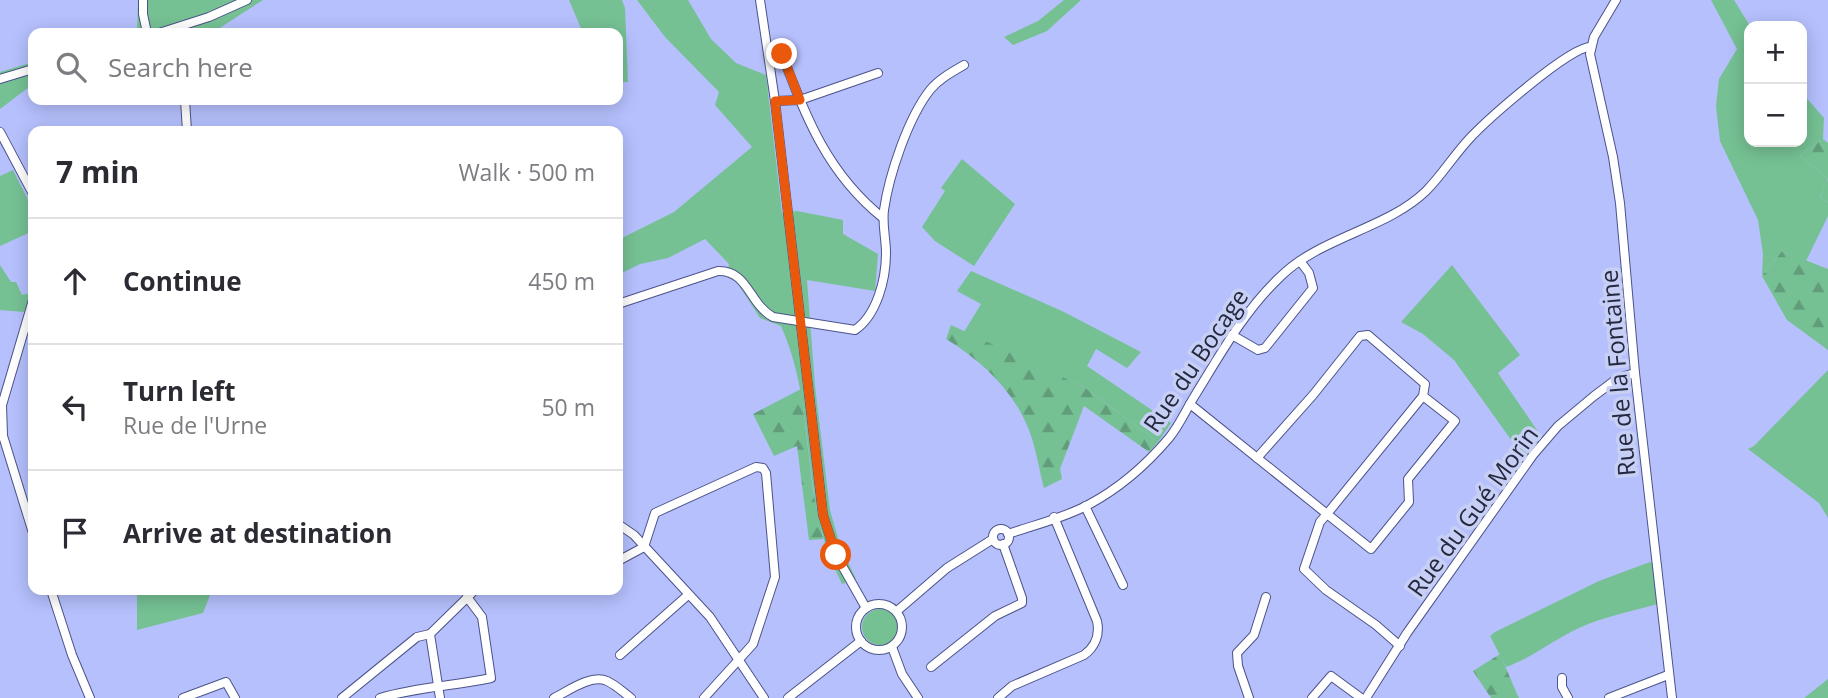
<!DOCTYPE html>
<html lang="en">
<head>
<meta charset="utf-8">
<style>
  body { margin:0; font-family:"Open Sans",sans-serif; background:#f7f7f7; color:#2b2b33 }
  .controls { position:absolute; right:21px; top:21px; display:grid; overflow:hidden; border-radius:14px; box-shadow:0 4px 18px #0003 }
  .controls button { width:63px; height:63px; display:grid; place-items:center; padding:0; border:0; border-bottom:2px solid #e1e1e2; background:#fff; color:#2b2b33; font:35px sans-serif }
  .stop { position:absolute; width:21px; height:21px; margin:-16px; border:5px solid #ea580c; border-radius:50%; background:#fff }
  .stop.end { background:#ea580c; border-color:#fff; box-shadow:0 2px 7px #0008 }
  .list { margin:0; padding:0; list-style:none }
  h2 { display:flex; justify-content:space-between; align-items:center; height:91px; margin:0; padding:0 28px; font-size:30px }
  h2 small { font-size:23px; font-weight:400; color:#7c7c81 }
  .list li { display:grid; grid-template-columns:46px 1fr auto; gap:21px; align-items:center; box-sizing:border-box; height:126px; padding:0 28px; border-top:2px solid #e1e1e2 }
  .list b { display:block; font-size:26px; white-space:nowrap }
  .list p { margin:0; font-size:23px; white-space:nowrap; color:#7c7c81 }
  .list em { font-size:23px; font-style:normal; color:#7c7c81 }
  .icon { flex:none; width:38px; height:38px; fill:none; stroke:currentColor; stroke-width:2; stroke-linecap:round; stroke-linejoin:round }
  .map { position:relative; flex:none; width:1828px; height:698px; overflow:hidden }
  .search { position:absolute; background:#fff; box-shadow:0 4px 18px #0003; left:28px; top:28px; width:595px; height:77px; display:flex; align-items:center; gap:18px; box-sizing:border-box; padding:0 24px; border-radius:14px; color:#7c7c81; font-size:26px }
  .panel { position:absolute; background:#fff; box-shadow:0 4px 18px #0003; left:28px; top:126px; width:595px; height:469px; border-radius:14px }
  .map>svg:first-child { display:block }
  .green { fill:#76c194 }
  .forest { fill:url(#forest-firs) }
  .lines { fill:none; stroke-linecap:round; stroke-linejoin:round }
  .minor-casing { stroke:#4c5389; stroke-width:10 }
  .minor { stroke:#fff; stroke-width:8 }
  .route { stroke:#ea580c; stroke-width:9 }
  .labels { text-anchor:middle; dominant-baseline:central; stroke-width:7; stroke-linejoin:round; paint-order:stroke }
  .street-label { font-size:24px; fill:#252940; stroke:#c7cff4 }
</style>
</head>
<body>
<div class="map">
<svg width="1828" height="698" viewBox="0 0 1828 698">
  <defs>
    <pattern id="forest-firs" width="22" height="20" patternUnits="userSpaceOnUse" patternTransform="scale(1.75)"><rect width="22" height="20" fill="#76c194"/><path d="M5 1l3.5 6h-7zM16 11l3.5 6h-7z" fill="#619d7a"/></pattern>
  </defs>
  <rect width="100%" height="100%" fill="#b5c0fd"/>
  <g class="green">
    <path d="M 138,0 L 263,0 L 212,33 L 133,33 L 137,32 Z"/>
    <path d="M 569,0 L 622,0 L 625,8 L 628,82 L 618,82 L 618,33 L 583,33 Z"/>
    <path d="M 637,0 L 688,0 L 711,39 L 736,63 L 766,75 L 782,213 L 797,211 L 843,220 L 843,234 L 878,254 L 875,291 L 807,280 L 815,386 L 830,510 L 840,545 L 856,579 L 842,584 C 836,571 829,558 825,544 C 804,472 812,395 781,326 L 760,318 L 738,284 L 727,275 L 729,264 L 705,239 L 668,258 L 640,264 L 618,275 L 618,240 L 674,212 L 752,147 L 715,105 L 719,92 L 665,37 Z"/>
    <path d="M 1064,0 L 1081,0 L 1047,31 L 1013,45 L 1004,37 L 1038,21 Z"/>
    <path d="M 1711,0 L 1734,0 L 1750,26 L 1749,142 L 1802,142 L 1802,93 L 1824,118 L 1823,139 L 1800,155 L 1828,179 L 1820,196 L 1828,203 L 1828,216 L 1806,261 L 1782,251 L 1762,276 L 1763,254 L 1758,220 L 1720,141 L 1716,106 L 1719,79 L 1737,49 Z"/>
    <path d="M 33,62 L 33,84 L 0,109 L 0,72 Z"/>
    <path d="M 962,159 L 1015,204 L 974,266 L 935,241 L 922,227 L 945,191 L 941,188 Z"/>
    <path d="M 13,170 L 33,210 L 33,231 L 0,246 L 0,176 Z"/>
    <path d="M 0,265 L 11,282 L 16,282 L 22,295 L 31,293 L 24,312 L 0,310 Z"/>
    <path d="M 1452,265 L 1520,355 L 1498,373 L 1541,436 L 1524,458 L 1454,360 L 1423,334 L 1401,322 Z"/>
    <path d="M 971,271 L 1062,311 L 1141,352 L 1127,368 L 1096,349 L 1087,366 L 1171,423 L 1158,442 L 1084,387 L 964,332 L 981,304 L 957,291 Z"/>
    <path d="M 1828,370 L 1828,518 L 1819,503 L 1748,449 L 1754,446 Z"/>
    <path d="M 1650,562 L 1653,564 L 1658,604 C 1632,611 1603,617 1579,628 C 1555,639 1528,660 1506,667 L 1490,636 L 1495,632 L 1599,581 Z"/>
    <path d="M 137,590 L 212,590 L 203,613 L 137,630 Z"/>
    <circle cx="880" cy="627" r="18"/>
    <path d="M 1828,679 L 1828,698 L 1804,698 Z"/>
  </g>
  <g class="forest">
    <path d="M 1823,139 L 1828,143 L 1828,203 L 1820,196 L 1828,179 L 1800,155 Z"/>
    <path d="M 1782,251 L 1828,269 L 1828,350 L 1787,320 L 1762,276 Z"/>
    <path d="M 951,325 L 1084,387 L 1158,442 L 1149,452 L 1084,406 L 1060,469 L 1062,479 L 1044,488 C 1039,469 1036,448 1029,430 C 1013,390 982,361 946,339 Z"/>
    <path d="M 801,389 L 813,490 L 823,539 L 809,540 L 797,446 L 774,456 L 753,414 Z"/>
    <path d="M 1500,654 L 1517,694 L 1519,698 L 1491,698 L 1473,671 Z"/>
  </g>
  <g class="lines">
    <defs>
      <g id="minor">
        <path d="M 143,0 L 143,14 L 147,33"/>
        <path d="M 760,0 L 775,101 L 823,515 L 836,555 L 866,608"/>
        <path d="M 1616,0 L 1594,37 L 1590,54 L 1613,157 L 1620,203 L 1635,373 L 1672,698"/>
        <path d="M 159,33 L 209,17 L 247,0"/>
        <path d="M 782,54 C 806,118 828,174 883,218"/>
        <path d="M 0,79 L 33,69"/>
        <path d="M 185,100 L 187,131"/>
        <path d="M 775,101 L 800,100 L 878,73"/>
        <path d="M 0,132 L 33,194"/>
        <path d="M 33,300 L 2,405 L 3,436 L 33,533"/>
        <path d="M 618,304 L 718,271 C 748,270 749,304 773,317 L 855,330 C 877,315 886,279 886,253 C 886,238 882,225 884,210 C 889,175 908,118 930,90 C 939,79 952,72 964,65"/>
        <path d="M 1232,335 L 1258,350 L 1265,348 L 1313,288 L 1309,273 L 1300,261"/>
        <path d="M 1190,404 L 1327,514 L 1320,522 L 1304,569 L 1326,590 L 1376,625 L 1400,646"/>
        <path d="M 1257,458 L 1313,395 L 1360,336 L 1368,335 L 1425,384 L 1423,396 L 1327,514 L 1371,549 L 1409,502 L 1408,479 L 1455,421 L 1423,396"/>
        <path d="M 1085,506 L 1123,585"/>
        <path d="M 618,524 L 634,535 L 710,617 L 764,698"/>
        <circle cx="1001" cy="537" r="8"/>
        <path d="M 1008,534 C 1034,525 1064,518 1088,505 C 1118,489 1147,464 1169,438 C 1179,426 1186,410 1194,397 C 1220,355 1244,311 1280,277 C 1320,237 1387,229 1426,191 C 1442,175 1454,155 1470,138 C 1487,120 1570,46 1591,47"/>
        <path d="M 618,561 L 644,547 L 655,513 L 756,467 L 763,468 L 766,473 L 775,577 L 753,644 L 704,698"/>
        <path d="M 51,590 L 72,655 L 90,698"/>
        <circle cx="879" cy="627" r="23"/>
        <path d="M 897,611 L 947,568 L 993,539"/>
        <path d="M 892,647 L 902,674 L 918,698"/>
        <path d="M 620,655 L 688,595"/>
        <path d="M 931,667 L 995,616 L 1022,603 L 1022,598 L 1003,544"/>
        <path d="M 1562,678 L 1562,687 L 1568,698"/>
        <path d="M 183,698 L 226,682 L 235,698"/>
        <path d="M 342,698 L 417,637 L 430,634"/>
        <path d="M 380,698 C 417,687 454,686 491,678 L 482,617 L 467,597"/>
        <path d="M 440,698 L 430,634 L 475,590"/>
        <path d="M 554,698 C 568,691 591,674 607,681 C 616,685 624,693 631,698"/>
        <path d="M 788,698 L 861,641"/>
        <path d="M 998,698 L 1012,686 L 1084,655 C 1095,647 1100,635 1097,621 L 1054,517"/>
        <path d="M 1249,698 L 1238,666 L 1237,653 L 1254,635 L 1266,597"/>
        <path d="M 1312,698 L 1331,676 L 1361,698"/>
        <path d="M 1366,698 L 1407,633 L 1533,455 L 1558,426 L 1594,396 L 1618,378 L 1635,373"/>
        <path d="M 1609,698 L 1668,675"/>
      </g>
    </defs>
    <use href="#minor" class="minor-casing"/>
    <use href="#minor" class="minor"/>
  </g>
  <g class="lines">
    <path class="route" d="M 782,54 L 800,100 L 775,101 L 823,515 L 836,555"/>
  </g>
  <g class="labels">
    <g class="street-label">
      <text transform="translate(1195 360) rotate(-56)">Rue du Bocage</text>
      <text transform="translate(1617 373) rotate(-95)">Rue de la Fontaine</text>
      <text transform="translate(1472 511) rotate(-54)">Rue du Gué Morin</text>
    </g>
  </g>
</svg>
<div class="controls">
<button>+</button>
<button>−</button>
</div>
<div class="stop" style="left:836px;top:555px"></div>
<div class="stop end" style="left:782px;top:54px"></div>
<div class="search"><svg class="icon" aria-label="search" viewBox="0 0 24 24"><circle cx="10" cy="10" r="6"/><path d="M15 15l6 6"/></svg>Search here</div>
<section class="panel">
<h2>7 min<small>Walk · 500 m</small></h2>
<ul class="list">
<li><svg class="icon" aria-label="ahead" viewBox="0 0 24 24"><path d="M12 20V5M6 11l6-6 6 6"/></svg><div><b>Continue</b></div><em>450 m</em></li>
<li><svg class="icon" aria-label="left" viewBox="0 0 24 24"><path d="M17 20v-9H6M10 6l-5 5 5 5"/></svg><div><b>Turn left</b><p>Rue de l'Urne</p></div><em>50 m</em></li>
<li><svg class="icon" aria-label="arrive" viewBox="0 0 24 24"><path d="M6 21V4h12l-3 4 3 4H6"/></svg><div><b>Arrive at destination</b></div></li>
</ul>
</section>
</div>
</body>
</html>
